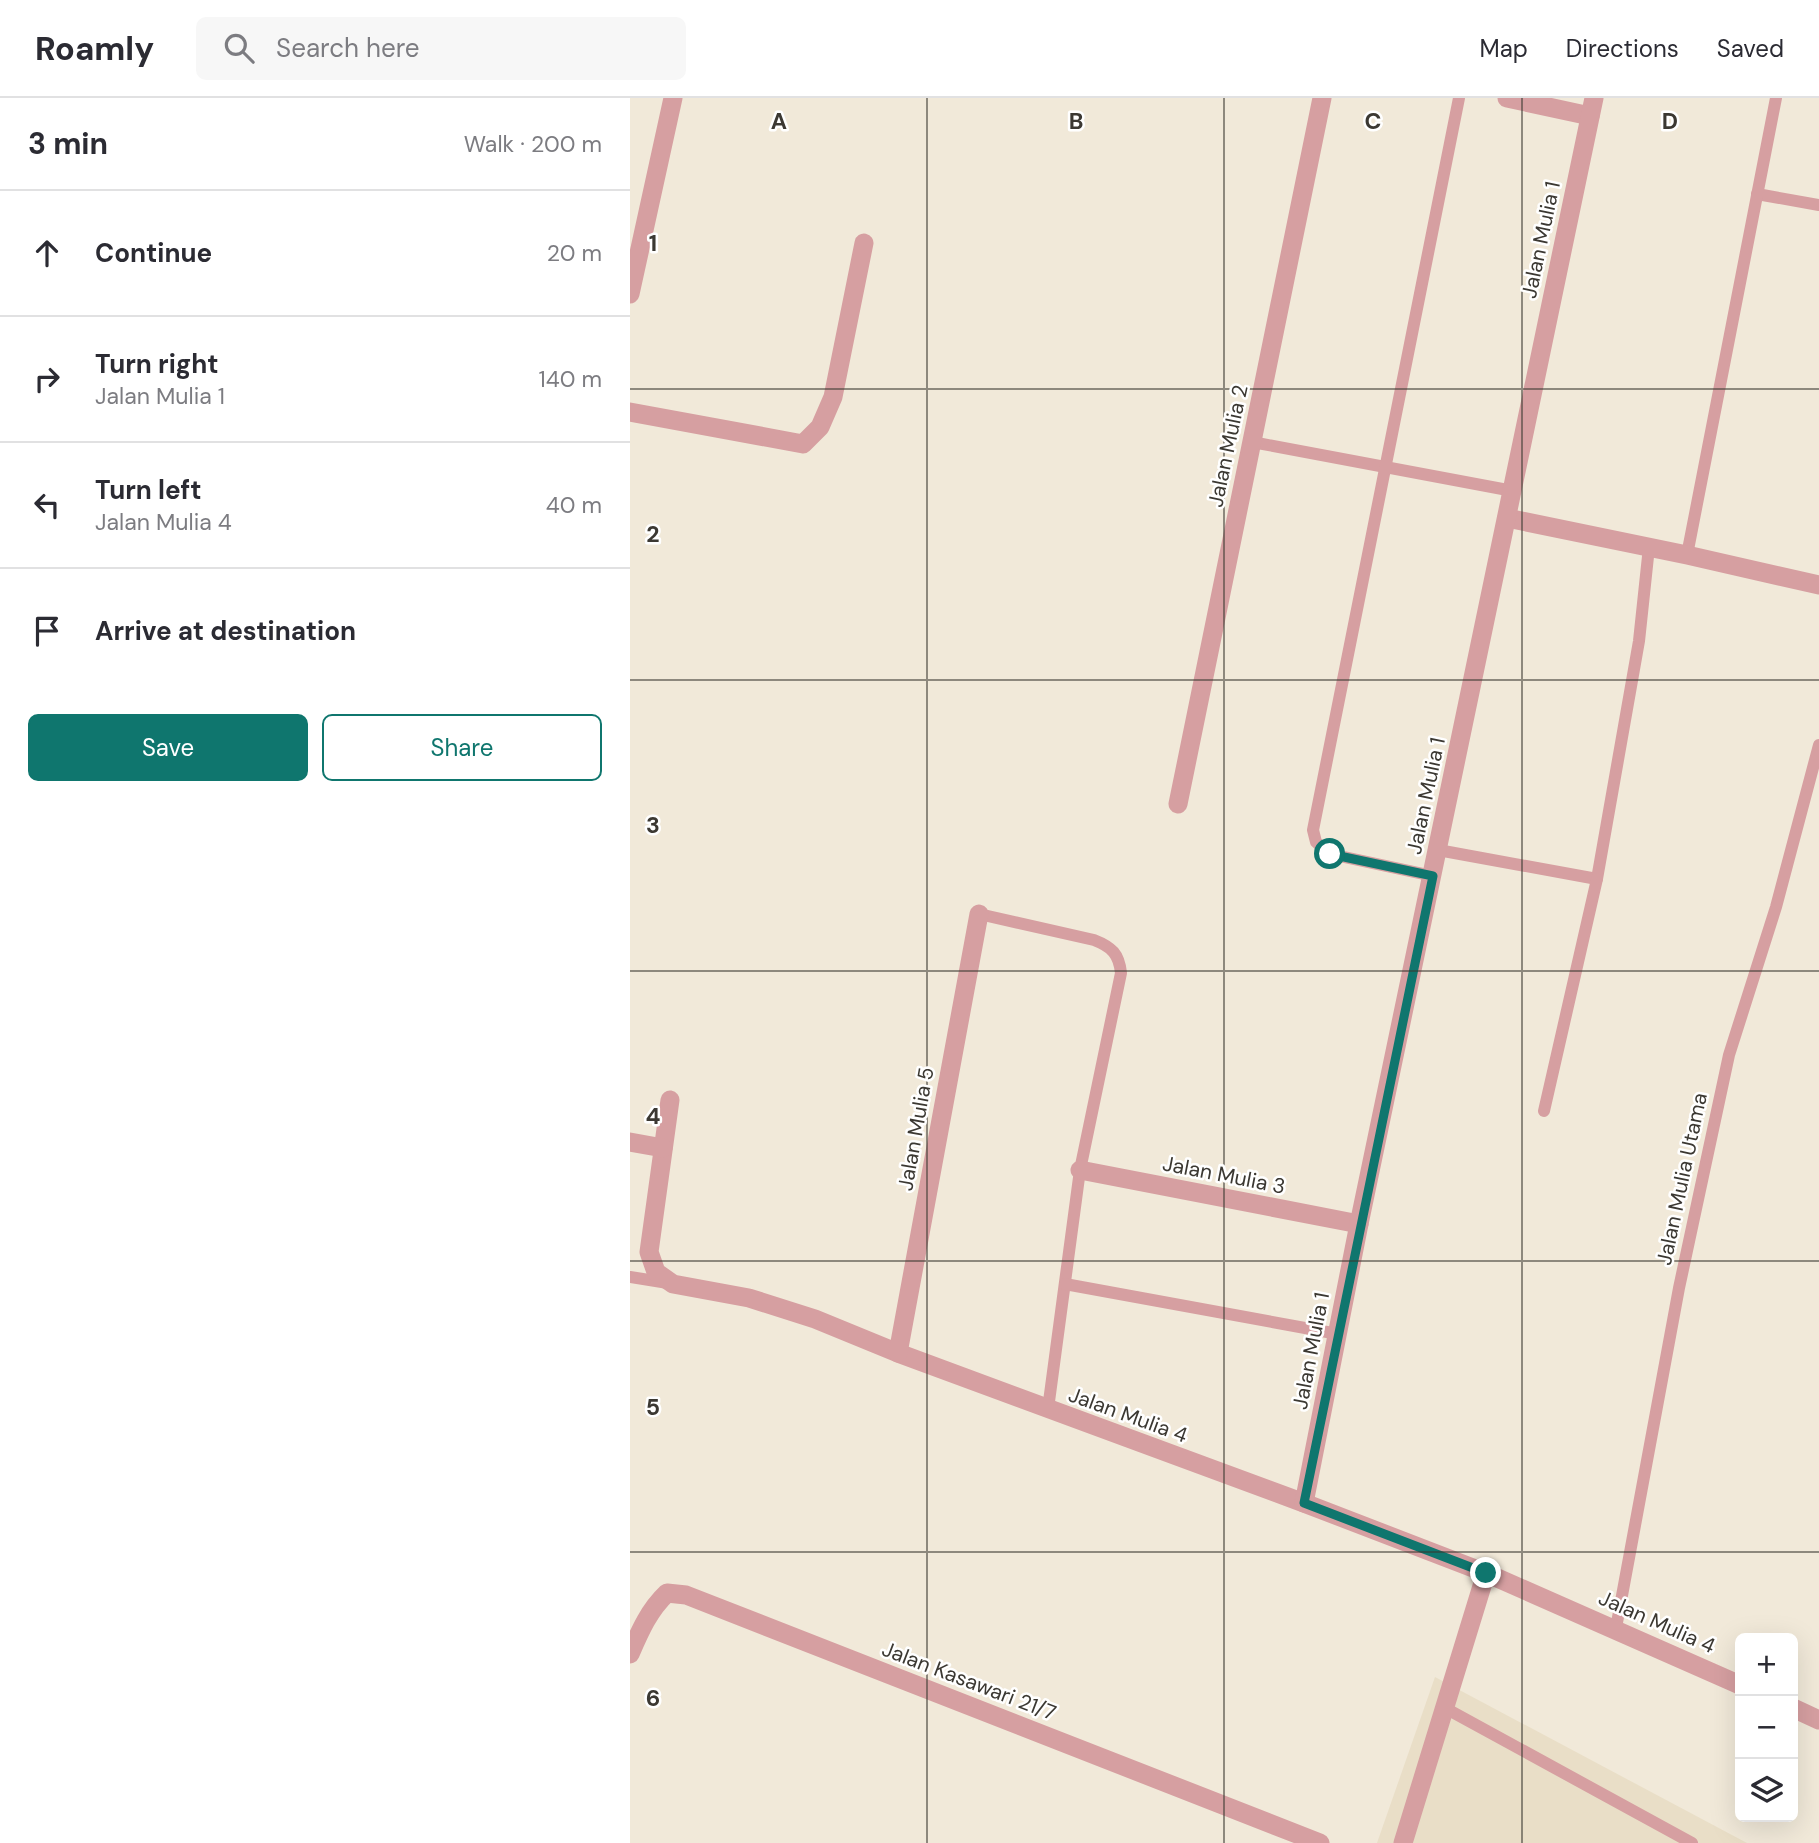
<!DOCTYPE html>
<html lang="en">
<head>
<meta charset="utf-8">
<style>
  body { margin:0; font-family:"DM Sans",sans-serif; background:#f7f7f7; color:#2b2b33 }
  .controls { position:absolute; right:21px; bottom:21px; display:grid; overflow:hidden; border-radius:10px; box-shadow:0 7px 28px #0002 }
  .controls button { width:63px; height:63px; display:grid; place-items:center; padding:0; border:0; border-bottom:2px solid #e1e1e2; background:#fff; color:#2b2b33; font:35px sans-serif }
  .stop { position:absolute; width:21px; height:21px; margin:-16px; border:5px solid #0f766e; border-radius:50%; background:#fff }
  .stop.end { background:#0f766e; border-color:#fff; box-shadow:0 2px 7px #0008 }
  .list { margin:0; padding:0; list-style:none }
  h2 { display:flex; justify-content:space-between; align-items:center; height:91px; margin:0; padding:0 28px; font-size:30px }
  h2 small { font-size:23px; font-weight:400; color:#7c7c81 }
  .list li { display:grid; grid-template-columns:46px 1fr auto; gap:21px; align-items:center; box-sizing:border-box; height:126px; padding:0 28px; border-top:2px solid #e1e1e2 }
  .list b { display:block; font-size:26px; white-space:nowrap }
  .list p { margin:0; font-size:23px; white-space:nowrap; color:#7c7c81 }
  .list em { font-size:23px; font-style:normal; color:#7c7c81 }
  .actions { display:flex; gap:14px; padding:21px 28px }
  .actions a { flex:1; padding:16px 0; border:2px solid #0f766e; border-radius:10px; text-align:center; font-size:24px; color:#0f766e }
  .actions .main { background:#0f766e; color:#fff }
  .icon { flex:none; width:38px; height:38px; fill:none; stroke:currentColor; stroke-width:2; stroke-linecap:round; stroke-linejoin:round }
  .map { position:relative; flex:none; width:1189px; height:1745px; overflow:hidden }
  header { display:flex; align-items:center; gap:42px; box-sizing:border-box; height:98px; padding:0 35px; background:#fff; border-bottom:2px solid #e1e1e2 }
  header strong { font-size:33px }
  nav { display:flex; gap:38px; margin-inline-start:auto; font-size:24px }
  .search { width:490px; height:63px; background:#f7f7f7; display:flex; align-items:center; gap:18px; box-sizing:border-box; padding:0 24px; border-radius:10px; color:#7c7c81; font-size:26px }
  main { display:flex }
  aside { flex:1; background:#fff }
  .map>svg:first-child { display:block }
  .built { fill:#e9dec7 }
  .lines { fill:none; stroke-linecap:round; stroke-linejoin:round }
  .service { stroke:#d69fa1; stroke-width:12 }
  .minor { stroke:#d69fa1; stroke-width:19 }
  .route { stroke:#0f766e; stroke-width:9 }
  .grid { fill:none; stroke:#3b3832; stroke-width:2; stroke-opacity:0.55 }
  .labels { text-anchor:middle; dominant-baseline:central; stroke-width:5; stroke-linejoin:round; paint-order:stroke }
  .street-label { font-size:21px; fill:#3b3832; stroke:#fff }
  .grid-label { font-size:23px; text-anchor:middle; font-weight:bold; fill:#3b3832; stroke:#fff; stroke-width:5; stroke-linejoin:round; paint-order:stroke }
</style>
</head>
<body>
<header>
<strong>Roamly</strong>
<div class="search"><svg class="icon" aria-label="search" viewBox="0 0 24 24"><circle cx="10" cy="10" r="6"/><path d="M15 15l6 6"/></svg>Search here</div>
<nav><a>Map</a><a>Directions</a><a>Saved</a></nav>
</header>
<main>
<aside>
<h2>3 min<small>Walk · 200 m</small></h2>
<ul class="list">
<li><svg class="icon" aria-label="ahead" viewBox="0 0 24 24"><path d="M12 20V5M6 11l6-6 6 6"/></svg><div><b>Continue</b></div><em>20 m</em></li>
<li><svg class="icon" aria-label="right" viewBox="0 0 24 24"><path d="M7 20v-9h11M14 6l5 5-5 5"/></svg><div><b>Turn right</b><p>Jalan Mulia 1</p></div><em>140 m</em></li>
<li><svg class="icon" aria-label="left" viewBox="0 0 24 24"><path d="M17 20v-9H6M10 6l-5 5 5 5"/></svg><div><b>Turn left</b><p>Jalan Mulia 4</p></div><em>40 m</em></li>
<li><svg class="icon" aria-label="arrive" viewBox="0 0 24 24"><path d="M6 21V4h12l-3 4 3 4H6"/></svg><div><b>Arrive at destination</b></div></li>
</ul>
<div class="actions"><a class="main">Save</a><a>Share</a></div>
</aside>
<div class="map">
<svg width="1189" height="1745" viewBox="0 0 1189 1745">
  <rect width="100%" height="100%" fill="#f1e9d9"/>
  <path class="built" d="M 805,1579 L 1117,1745 L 747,1745 Z"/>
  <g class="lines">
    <g class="service">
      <path d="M 1127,96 L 1189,107"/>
      <path d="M 622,344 L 883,393"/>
      <path d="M 1057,457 L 1146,0"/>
      <path d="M 808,752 L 967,781 L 1009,543 L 1019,449"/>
      <path d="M 803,778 L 700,756 L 686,744 L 683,732 L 829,0"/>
      <path d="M 349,816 L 464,842 C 482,849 489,856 491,875 L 450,1072 L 418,1311"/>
      <path d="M 914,1013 L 967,781"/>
      <path d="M 0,1179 L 38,1185"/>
      <path d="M 435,1186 L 708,1236"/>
      <path d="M 986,1530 L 1049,1190 L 1099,957 L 1146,809 L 1189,647"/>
      <path d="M 815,1610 L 1062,1745"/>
    </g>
    <g class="minor">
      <path d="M 877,0 L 960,18"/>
      <path d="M 0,196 L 43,0"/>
      <path d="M 0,314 L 173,346 L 190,329 L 203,299 L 234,145"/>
      <path d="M 877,420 L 1057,457 L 1189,487"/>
      <path d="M 548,706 L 692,0"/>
      <path d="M 40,1002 L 19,1154 L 26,1174 L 43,1186 L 119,1200 L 185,1221 L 268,1255 L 674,1405 L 856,1475 L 1110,1587"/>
      <path d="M 0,1044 L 33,1050"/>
      <path d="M 450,1072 L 729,1126"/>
      <path d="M 268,1255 L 349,816"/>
      <path d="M 674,1405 L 729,1126 L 964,0"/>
      <path d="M 0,1556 C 10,1533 19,1512 37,1495 L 56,1497 L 690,1745"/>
      <path d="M 1163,1610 L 1189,1622"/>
      <path d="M 773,1745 L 856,1475"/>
    </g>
  </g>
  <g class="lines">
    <path class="route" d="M 700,756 L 803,778 L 674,1405 L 856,1475"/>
  </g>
  <path class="grid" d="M 297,0 L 297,1745M 594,0 L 594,1745M 892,0 L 892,1745M 0,291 L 1189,291M 0,582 L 1189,582M 0,873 L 1189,873M 0,1163 L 1189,1163M 0,1454 L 1189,1454"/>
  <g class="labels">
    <g class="street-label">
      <text transform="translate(911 142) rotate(-78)">Jalan Mulia 1</text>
      <text transform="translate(598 348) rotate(-78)">Jalan Mulia 2</text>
      <text transform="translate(796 698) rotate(-78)">Jalan Mulia 1</text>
      <text transform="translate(286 1031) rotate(-80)">Jalan Mulia 5</text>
      <text transform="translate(594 1077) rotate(11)">Jalan Mulia 3</text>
      <text transform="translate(1052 1081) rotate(-78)">Jalan Mulia Utama</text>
      <text transform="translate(681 1253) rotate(-79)">Jalan Mulia 1</text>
      <text transform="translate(498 1317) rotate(20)">Jalan Mulia 4</text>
      <text transform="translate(1027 1524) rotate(24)">Jalan Mulia 4</text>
      <text transform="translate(339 1583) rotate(21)">Jalan Kasawari 21/7</text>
    </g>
  </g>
  <g class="grid-label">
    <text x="149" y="31">A</text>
    <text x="446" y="31">B</text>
    <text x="743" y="31">C</text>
    <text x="1040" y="31">D</text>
    <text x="23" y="153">1</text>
    <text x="23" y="444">2</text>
    <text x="23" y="735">3</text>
    <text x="23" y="1026">4</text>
    <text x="23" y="1317">5</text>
    <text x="23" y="1608">6</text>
  </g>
</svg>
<div class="controls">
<button>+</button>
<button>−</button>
<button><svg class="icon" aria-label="layers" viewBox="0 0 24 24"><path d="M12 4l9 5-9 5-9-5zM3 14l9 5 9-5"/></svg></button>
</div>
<div class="stop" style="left:700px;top:756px"></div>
<div class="stop end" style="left:856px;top:1475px"></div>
</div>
</main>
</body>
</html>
